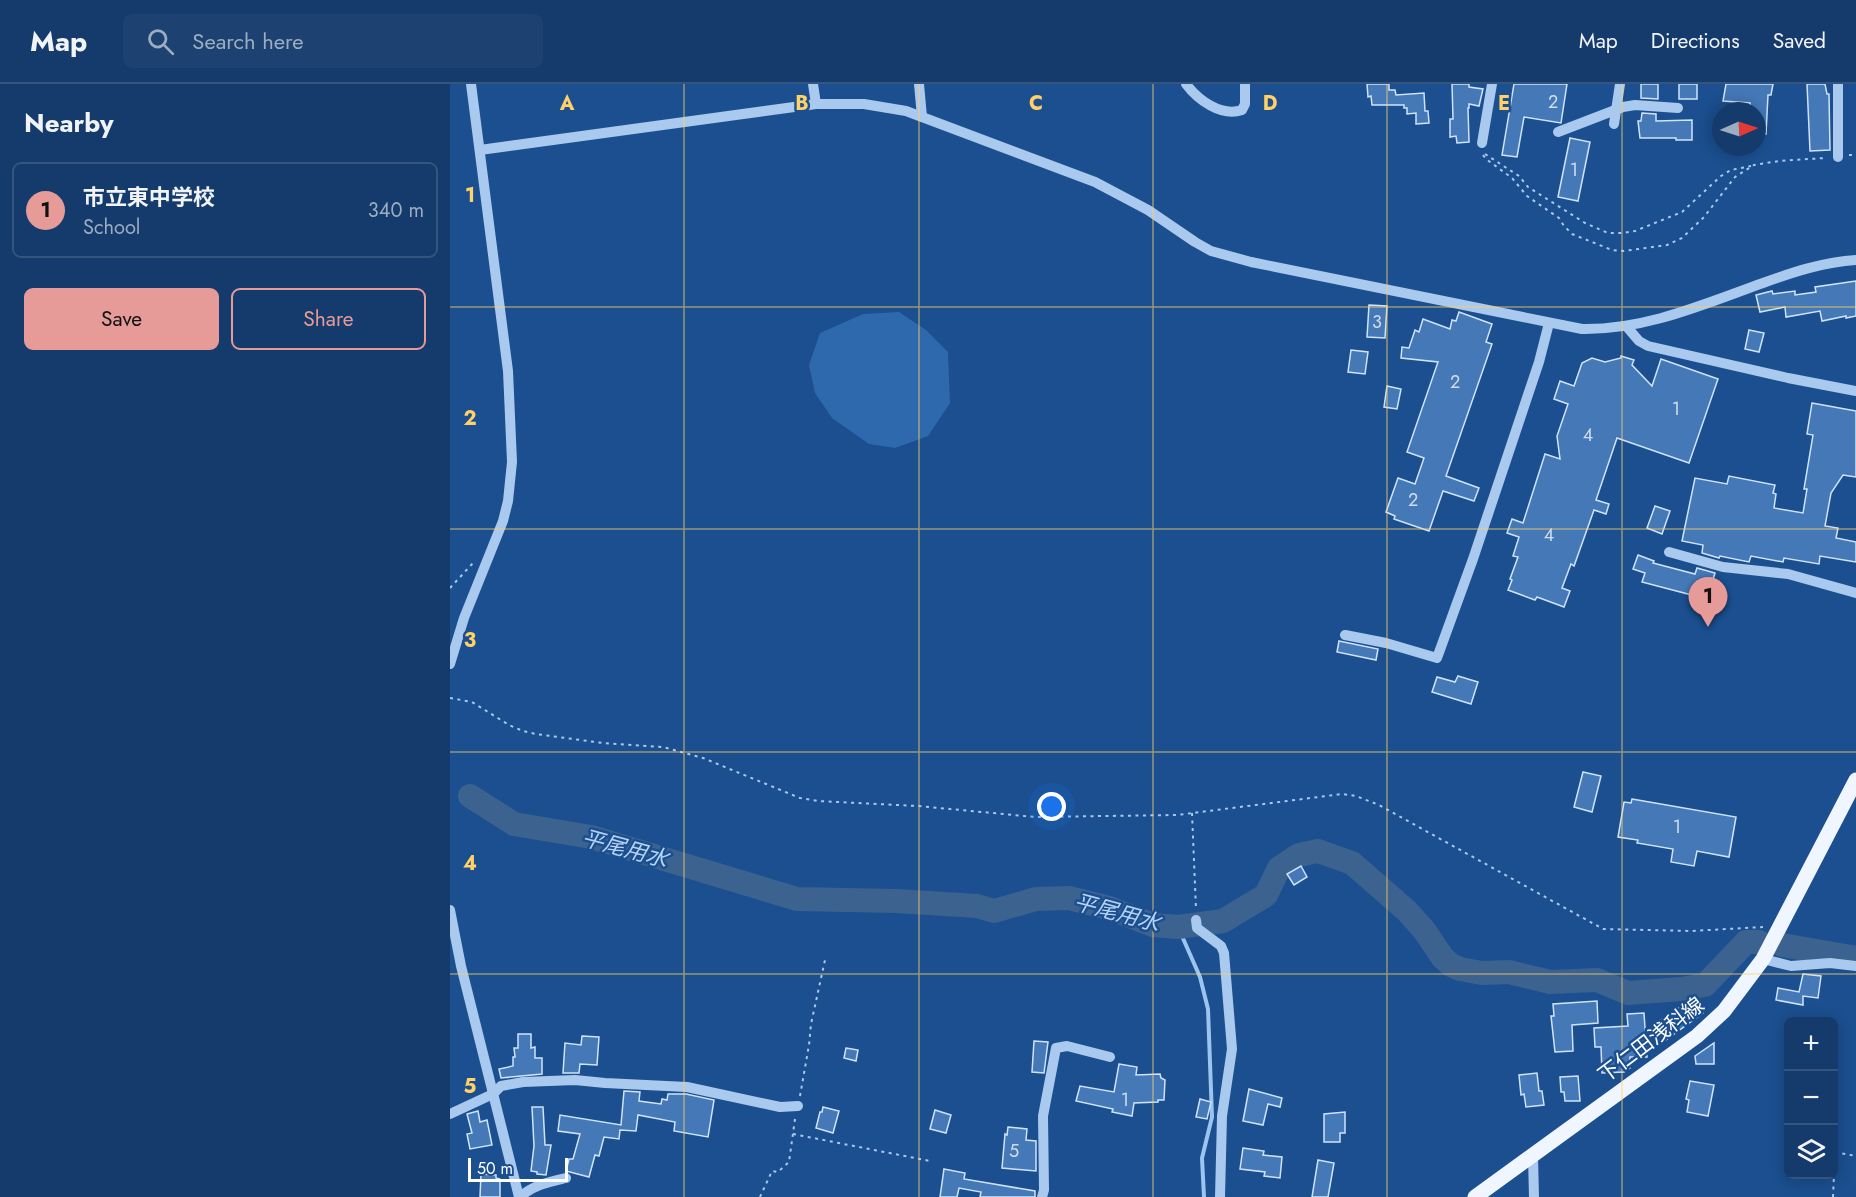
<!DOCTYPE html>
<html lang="en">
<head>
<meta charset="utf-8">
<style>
  body { margin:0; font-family:Jost,"Noto Sans JP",sans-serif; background:#1d4271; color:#f1f3f6 }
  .controls { position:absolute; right:18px; bottom:18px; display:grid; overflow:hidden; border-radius:9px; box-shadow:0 3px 15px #0003 }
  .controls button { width:54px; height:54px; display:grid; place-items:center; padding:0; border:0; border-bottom:2px solid #33557e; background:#143b6b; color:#f1f3f6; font:30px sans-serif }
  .compass { position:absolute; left:1262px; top:18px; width:54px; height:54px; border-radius:50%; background:#143b6b; box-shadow:0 3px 15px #0003; rotate:87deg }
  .scale { position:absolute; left:18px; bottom:15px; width:100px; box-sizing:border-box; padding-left:6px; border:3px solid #fff; border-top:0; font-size:16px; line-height:21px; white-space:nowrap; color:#fff; -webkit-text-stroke:4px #1b4f8f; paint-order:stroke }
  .you { position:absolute; left:602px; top:723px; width:21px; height:21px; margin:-15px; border:4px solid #fff; border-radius:50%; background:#1a73e8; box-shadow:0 0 0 9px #1a73e833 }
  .badge { display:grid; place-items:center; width:39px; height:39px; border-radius:50%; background:#e69b98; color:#111; font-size:20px; font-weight:700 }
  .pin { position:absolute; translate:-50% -50px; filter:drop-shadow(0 2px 3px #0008) }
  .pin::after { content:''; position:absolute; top:32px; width:21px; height:18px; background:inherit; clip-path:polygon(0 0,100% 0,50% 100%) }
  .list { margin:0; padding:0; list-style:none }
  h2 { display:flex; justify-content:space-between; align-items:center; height:78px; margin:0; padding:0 24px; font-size:26px }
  h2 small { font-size:20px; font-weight:400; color:#9dadc1 }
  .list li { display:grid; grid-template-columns:39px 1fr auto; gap:18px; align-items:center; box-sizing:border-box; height:96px; margin:0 12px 12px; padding:0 12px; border:2px solid #33557e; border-radius:9px }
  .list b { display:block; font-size:22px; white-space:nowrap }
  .list p { margin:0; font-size:20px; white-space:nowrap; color:#9dadc1 }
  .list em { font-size:20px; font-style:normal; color:#9dadc1 }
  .actions { display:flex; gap:12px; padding:18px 24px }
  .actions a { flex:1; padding:14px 0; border:2px solid #e69b98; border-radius:9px; text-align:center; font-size:21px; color:#e69b98 }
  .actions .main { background:#e69b98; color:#111 }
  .icon { flex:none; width:33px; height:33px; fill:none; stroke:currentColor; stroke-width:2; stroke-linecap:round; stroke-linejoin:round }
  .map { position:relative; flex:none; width:1406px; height:1113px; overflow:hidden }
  header { display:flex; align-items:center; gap:36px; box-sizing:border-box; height:84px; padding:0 30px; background:#143b6b; border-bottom:2px solid #33557e }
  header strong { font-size:28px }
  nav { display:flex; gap:33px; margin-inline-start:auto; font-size:21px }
  .search { width:420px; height:54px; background:#1d4271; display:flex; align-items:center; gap:15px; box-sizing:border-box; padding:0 21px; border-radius:9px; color:#9dadc1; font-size:22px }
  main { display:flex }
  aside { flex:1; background:#143b6b }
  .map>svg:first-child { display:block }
  .green { fill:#2e69ad }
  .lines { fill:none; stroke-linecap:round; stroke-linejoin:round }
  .stream { stroke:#9cc4f0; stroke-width:4 }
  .river { stroke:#3c6290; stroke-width:24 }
  .building { fill:#4478b7; stroke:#cfe3fa; stroke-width:1.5 }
  .path { stroke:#a9c9ee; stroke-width:2; stroke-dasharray:3 4.5; stroke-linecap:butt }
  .minor { stroke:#a9c9ee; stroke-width:10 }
  .major { stroke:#f0f6ff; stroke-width:15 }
  .grid { fill:none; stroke:#ffd166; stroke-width:1.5; stroke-opacity:0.55 }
  .labels { text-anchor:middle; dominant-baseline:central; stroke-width:5; stroke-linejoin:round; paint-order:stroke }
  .number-label { font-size:18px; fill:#d0dded }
  .street-label { font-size:21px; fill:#fff; stroke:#1b4f8f }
  .water-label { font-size:22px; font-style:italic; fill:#b5d3f5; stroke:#1b4f8f }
  .grid-label { font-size:20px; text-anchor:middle; font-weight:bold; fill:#ffd166; stroke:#1b4f8f; stroke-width:5; stroke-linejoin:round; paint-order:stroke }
</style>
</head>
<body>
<header>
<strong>Map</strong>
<div class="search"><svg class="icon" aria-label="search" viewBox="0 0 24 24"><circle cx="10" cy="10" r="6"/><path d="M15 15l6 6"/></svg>Search here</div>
<nav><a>Map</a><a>Directions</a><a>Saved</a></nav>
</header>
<main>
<aside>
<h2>Nearby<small></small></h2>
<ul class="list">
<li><span class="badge">1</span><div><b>市立東中学校</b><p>School</p></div><em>340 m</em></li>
</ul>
<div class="actions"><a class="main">Save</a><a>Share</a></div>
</aside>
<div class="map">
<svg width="1406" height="1113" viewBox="0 0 1406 1113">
  <rect width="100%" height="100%" fill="#1b4f8f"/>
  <path class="green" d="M 449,228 L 476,246 L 498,268 L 500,319 L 478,352 L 445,364 L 419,360 L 382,334 L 365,309 L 359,281 L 370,249 L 413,230 Z"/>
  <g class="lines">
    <path class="stream" d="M 728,843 L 750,893 L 758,925 L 762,1033 L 752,1074 L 754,1113"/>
    <g class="river">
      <path d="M 20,712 L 64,740 L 141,753 L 347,815 L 446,817 L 527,822 L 544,827 L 586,815 L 619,814 L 659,824 L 703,841 L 728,843 L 773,837 L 816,811 L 829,784 L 849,771 L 868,767 L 902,779 L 957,827 L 974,846 L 993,874 L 1001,881 L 1010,885 L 1032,889 L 1059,888 L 1100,898 L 1147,896 L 1178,909 L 1231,905 L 1255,901 L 1296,858 L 1309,858"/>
      <path d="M 1332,861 L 1406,874"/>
    </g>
  </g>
  <g class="building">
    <path d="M 917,0 L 939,0 L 939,6 L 945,6 L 946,11 L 974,9 L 975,27 L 978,27 L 979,39 L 966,40 L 966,29 L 957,30 L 957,24 L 954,24 L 954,21 L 922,21 L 921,12 L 918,13 Z"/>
    <path d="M 1002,0 L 1019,0 L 1019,3 L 1033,5 L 1029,22 L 1019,20 L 1019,24 L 1018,24 L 1019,58 L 1007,59 L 1006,52 L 1000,53 L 1000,35 L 1003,35 Z"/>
    <path d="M 1064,0 L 1117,0 L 1111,39 L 1074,33 L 1067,73 L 1052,71 Z"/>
    <path d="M 1191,0 L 1208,0 L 1208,15 L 1191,14 Z"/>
    <rect x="1229" y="0" width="18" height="15"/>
    <path d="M 1276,0 L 1323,0 L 1321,11 L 1318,11 L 1316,50 L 1307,50 L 1307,27 L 1300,27 L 1300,19 L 1273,17 Z"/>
    <path d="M 1357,0 L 1375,0 L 1377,10 L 1379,10 L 1380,66 L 1360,67 Z"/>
    <path d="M 1192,29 L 1206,30 L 1206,37 L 1242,36 L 1242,56 L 1226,56 L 1226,54 L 1190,54 L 1188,37 L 1191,37 Z"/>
    <path d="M 1120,54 L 1140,58 L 1128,117 L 1108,113 Z"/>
    <path d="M 1406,197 L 1406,232 L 1396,234 L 1396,232 L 1372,237 L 1370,227 L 1336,233 L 1335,223 L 1310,228 L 1306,211 L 1322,207 L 1323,210 L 1345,207 L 1345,211 L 1366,208 L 1365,203 Z"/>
    <path d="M 919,221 L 937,222 L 935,254 L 917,253 Z"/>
    <path d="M 1009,228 L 1042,240 L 1036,258 L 1042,260 L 996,392 L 1029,404 L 1024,417 L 993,407 L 979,447 L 944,435 L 945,432 L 936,428 L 948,394 L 965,400 L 974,374 L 957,368 L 988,278 L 951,274 L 952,263 L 959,264 L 965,246 L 969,248 L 973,235 L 1000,245 L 1002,236 L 1006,237 Z"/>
    <path d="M 1299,246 L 1314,249 L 1309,268 L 1295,265 Z"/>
    <path d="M 901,266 L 918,268 L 915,290 L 898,288 Z"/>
    <path d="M 1171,272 L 1184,276 L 1182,281 L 1202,302 L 1211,275 L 1268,295 L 1239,379 L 1167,354 L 1146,416 L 1159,420 L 1156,430 L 1144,426 L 1124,482 L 1121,480 L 1112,504 L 1120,507 L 1114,523 L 1087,513 L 1085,516 L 1058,506 L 1062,496 L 1060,495 L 1068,473 L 1063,472 L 1069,453 L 1057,449 L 1062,435 L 1073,439 L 1095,370 L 1110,375 L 1107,352 L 1118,320 L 1104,315 L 1110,297 L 1124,302 L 1132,279 L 1142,274 L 1155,278 L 1171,274 Z"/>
    <path d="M 937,302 L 951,305 L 947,325 L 934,323 Z"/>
    <path d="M 1362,319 L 1406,327 L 1406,393 L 1393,391 L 1381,409 L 1375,442 L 1388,444 L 1386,454 L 1406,458 L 1406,478 L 1370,472 L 1369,480 L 1334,474 L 1333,478 L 1301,472 L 1299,478 L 1270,472 L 1269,474 L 1252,469 L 1253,461 L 1232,457 L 1245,394 L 1277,400 L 1279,392 L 1325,401 L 1323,409 L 1326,410 L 1324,424 L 1353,429 L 1357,405 L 1354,405 L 1363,351 L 1357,350 Z"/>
    <path d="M 1205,422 L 1220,427 L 1212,450 L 1197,444 Z"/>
    <path d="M 1188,471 L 1204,477 L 1203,479 L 1245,490 L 1247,484 L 1265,489 L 1257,515 L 1192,498 L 1195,489 L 1183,485 Z"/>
    <path d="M 889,557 L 928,565 L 926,576 L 887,568 Z"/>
    <path d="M 1008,592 L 1028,598 L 1021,620 L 982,608 L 987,593 L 1005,598 Z"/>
    <path d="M 1133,688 L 1151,692 L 1142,728 L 1124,723 Z"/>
    <path d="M 1182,715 L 1286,733 L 1279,773 L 1247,767 L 1244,782 L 1221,778 L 1223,765 L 1187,759 L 1188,756 L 1168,753 L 1174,718 L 1181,719 Z"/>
    <path d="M 851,782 L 857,793 L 844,801 L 837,790 Z"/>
    <path d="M 1353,890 L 1371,892 L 1368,914 L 1353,912 L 1353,921 L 1326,916 L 1328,904 L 1349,908 Z"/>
    <path d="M 1147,917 L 1148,939 L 1122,941 L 1123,967 L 1105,968 L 1101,932 L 1104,932 L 1103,920 Z"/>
    <path d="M 1245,918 L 1253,929 L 1216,956 L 1205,940 L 1229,924 L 1231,926 Z"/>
    <path d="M 1194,929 L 1197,973 L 1180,973 L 1180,984 L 1174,988 L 1152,989 L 1151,963 L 1145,963 L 1144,944 L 1178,942 L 1177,930 Z"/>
    <path d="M 68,950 L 81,950 L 81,964 L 85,963 L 85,974 L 92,974 L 92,990 L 51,994 L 49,985 L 63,982 L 63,973 L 65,973 L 64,964 L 68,964 Z"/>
    <path d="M 132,952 L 149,953 L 147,981 L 130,980 L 129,989 L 113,989 L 115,959 L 131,961 Z"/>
    <path d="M 584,957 L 598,958 L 594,989 L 582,988 Z"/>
    <path d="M 1264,959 L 1264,980 L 1246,980 L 1245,972 Z"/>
    <path d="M 396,964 L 408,966 L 406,977 L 394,974 Z"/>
    <path d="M 669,980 L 687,983 L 686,991 L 710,990 L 711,994 L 715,996 L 714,1016 L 708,1016 L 708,1018 L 684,1019 L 682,1032 L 662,1028 L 663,1025 L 626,1017 L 630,1002 L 664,1008 Z"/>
    <path d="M 1087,989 L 1089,1007 L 1092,1007 L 1094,1021 L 1076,1023 L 1074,1010 L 1071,1011 L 1069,991 Z"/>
    <path d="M 1128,992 L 1130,1017 L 1115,1017 L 1114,1008 L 1111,1008 L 1110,993 Z"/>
    <path d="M 1240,997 L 1264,1001 L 1258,1032 L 1237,1028 L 1239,1016 L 1236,1015 Z"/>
    <path d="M 799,1005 L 832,1014 L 830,1023 L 818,1020 L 813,1041 L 793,1037 Z"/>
    <path d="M 174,1007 L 190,1008 L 189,1017 L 211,1020 L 212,1015 L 217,1016 L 218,1010 L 236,1010 L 264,1016 L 258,1053 L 224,1047 L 225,1038 L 188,1031 L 186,1047 L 170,1046 L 169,1055 L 154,1053 L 149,1072 L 145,1071 L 139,1093 L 116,1087 L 119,1075 L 123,1075 L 130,1050 L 108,1047 L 110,1031 L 171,1041 Z"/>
    <path d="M 750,1015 L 761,1018 L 757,1035 L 746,1033 Z"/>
    <path d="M 82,1023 L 93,1023 L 95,1061 L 101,1061 L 96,1091 L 87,1090 L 87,1088 L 81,1087 L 84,1062 Z"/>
    <path d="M 373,1023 L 389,1027 L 383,1049 L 366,1044 L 370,1028 L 372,1028 Z"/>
    <path d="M 485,1026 L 501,1031 L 496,1049 L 480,1045 Z"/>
    <path d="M 28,1027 L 30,1038 L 37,1036 L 42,1061 L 20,1065 L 17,1050 L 22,1049 L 17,1030 Z"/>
    <path d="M 895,1028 L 895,1049 L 890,1049 L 890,1058 L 874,1058 L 874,1030 Z"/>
    <path d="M 558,1043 L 577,1045 L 576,1056 L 586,1057 L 586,1087 L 552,1084 L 555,1050 L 557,1051 Z"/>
    <path d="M 793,1064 L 814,1067 L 813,1071 L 832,1073 L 830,1094 L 814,1092 L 815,1088 L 790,1085 Z"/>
    <path d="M 868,1076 L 884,1079 L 878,1113 L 862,1113 Z"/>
    <path d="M 494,1085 L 515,1089 L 514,1095 L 585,1107 L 585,1113 L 530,1113 L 531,1108 L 509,1104 L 507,1113 L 490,1113 Z"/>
    <path d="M 31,1090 L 46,1091 L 46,1094 L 50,1095 L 50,1113 L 30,1113 Z"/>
  </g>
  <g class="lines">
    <g class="path">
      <path d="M 1035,70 L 1069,92 L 1078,103 L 1135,139 L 1158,149 L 1172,149 L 1185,147 L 1232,128 L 1271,92 L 1281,86 L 1301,82"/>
      <path d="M 1033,71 L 1036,75 L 1062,94 L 1077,112 L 1109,134 L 1114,142 L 1122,150 L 1162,166 L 1174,167 L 1217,161 L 1232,154 L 1254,133 L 1285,93 L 1304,81 L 1329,77 L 1375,74"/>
      <path d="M 1399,71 L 1406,71"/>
      <path d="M 0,504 L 23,479"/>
      <path d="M 0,614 L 22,618 L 59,641 L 73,647 L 86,650 L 153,659 L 213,663 L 253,674 L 350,714 L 368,717 L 468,722 L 585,733 L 727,731 L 892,710 L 906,712 L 929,721 L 1153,845 L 1241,847 L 1313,843"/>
      <path d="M 742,729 L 746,825"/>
      <path d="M 350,1012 L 359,961 L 361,940 L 375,876"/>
      <path d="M 343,1050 L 480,1077"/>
      <path d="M 310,1113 L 322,1087 L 328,1088 L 339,1078 L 345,1035"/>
      <path d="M 1383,1113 L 1385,1068 L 1406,1072"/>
    </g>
    <g class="minor">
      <path d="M 363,0 L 366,20"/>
      <path d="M 469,0 L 472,33"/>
      <path d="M 736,0 C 748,16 771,33 792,26 L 795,20 L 795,0"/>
      <path d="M 1388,0 L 1388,73"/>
      <path d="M 1164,40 L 1170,0"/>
      <path d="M 1108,48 L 1173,23 L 1185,21 L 1228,24"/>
      <path d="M 1032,59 L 1042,0"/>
      <path d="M 30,66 L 366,20 L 414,20 L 456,27 L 472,33 L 645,98 L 698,126 L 745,158 L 761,167 L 801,178 L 1132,245 C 1196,246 1254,220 1313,199 C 1343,188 1374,178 1406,176"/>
      <path d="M 1177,243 L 1189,257 L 1198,262 L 1338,294 L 1406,307"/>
      <path d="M 1219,468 L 1273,483 L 1338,490 L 1406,509"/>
      <path d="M 895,551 L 936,559 L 987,574 L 1023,475 L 1089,278 L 1099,239"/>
      <path d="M 0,580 L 14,534 L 53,437 L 58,417 L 62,378 L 58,287 L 21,0"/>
      <path d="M 0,826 L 11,882 L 69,1113"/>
      <path d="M 746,836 L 747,844 L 771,862 L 774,869 L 782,965 L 772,1032 L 770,1113"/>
      <path d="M 1313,875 L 1341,882 L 1380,879 L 1406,882"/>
      <path d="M 0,1030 L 43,1010 L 51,1002 L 73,998 L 125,996 L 155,999 L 237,1003 L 330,1023 L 348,1022"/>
      <path d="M 1083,1072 L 1084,1113"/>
      <path d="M 70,1113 C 83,1101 99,1098 116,1094"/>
      <path d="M 592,1113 L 594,1106 L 593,1032 L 606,964 L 617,962 L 660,973"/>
    </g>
    <path class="major" d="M 1025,1113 L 1247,952 L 1274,927 L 1313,875 L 1406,696"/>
  </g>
  <path class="grid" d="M 234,0 L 234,1113M 469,0 L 469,1113M 703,0 L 703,1113M 937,0 L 937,1113M 1172,0 L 1172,1113M 0,223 L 1406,223M 0,445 L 1406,445M 0,668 L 1406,668M 0,890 L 1406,890"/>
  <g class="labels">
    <g class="number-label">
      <text x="1103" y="18">2</text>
      <text x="1124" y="86">1</text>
      <text x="927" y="238">3</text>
      <text x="1005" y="298">2</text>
      <text x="1226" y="325">1</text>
      <text x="1138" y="351">4</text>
      <text x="963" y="416">2</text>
      <text x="1099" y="451">4</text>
      <text x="1227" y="743">1</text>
      <text x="675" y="1016">1</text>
      <text x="564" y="1067">5</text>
    </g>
    <g class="street-label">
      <text transform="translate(1201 956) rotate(-37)">下仁田浅科線</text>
    </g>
    <g class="water-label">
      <text transform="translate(175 764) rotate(15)">平尾用水</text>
      <text transform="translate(667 828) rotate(15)">平尾用水</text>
    </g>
  </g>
  <g class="grid-label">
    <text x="117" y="26">A</text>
    <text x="352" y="26">B</text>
    <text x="586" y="26">C</text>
    <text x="820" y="26">D</text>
    <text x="1054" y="26">E</text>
    <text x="20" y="118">1</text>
    <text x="20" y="341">2</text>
    <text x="20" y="563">3</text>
    <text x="20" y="786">4</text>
    <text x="20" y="1009">5</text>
  </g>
</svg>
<div class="controls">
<button>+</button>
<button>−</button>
<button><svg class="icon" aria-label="layers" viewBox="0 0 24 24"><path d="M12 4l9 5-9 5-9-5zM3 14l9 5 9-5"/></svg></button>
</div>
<svg class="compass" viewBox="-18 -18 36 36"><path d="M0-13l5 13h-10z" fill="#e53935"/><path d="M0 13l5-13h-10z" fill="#9dadc1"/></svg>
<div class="scale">50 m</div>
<div class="you"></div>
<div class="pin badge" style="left:1258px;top:543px">1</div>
</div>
</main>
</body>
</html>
